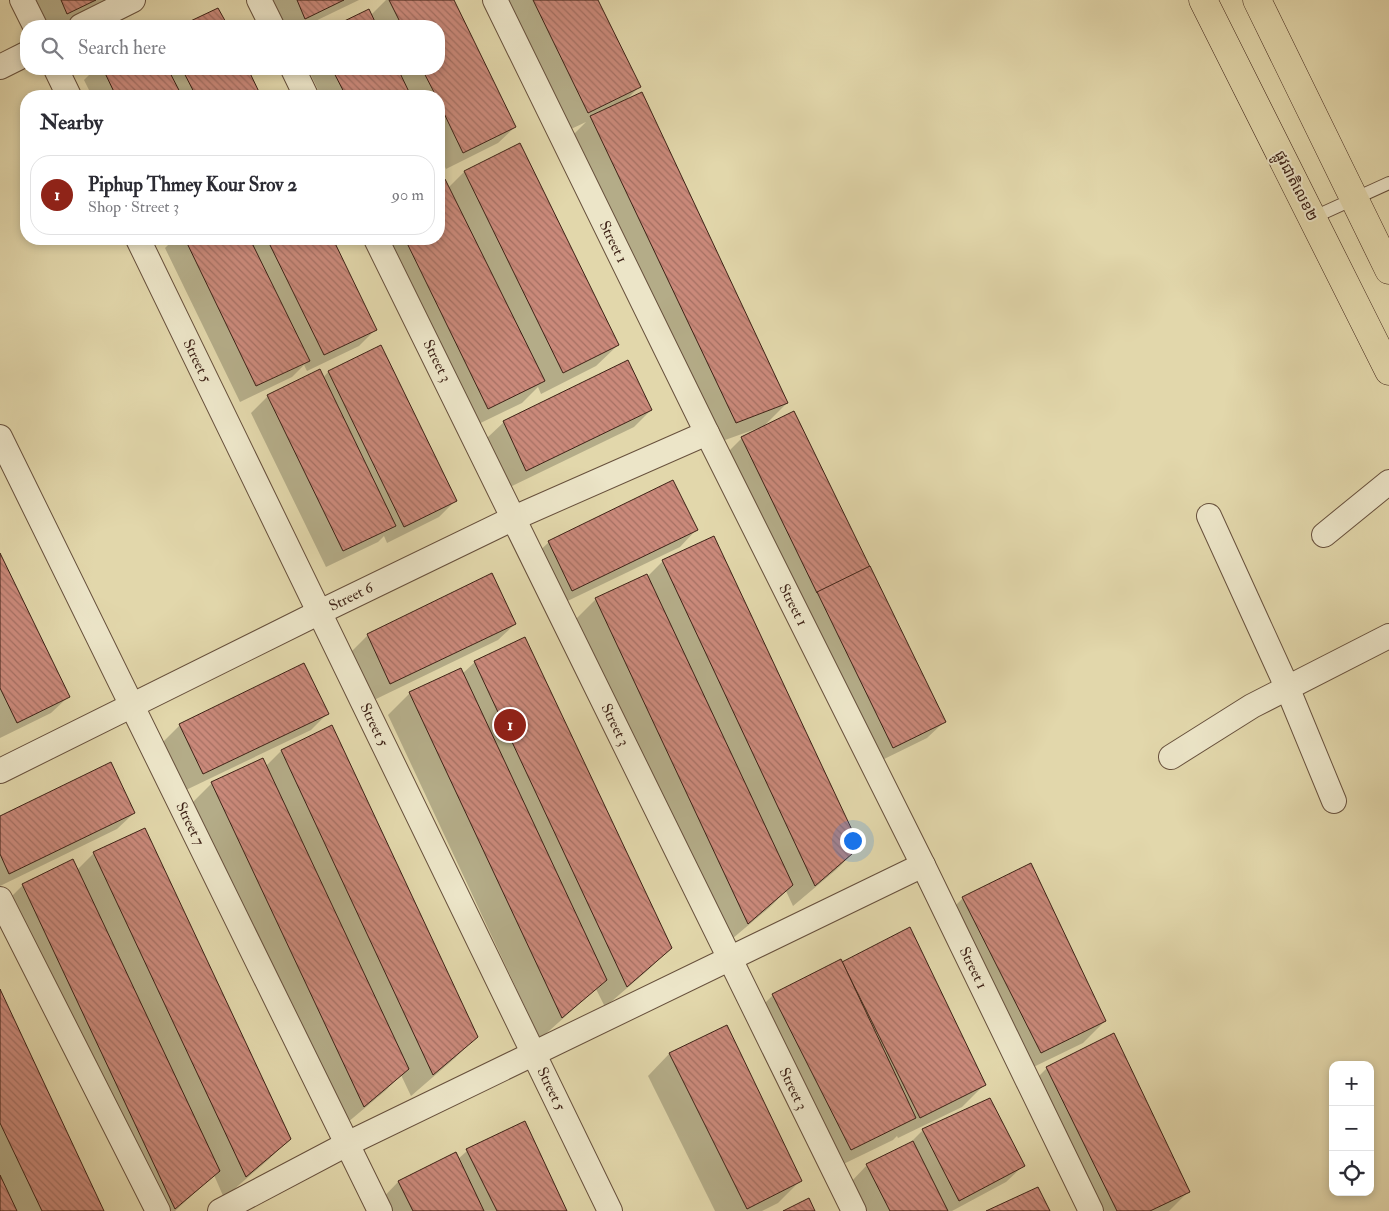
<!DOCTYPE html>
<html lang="en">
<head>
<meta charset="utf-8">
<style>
  body { margin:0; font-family:"IM FELL Double Pica","Noto Sans Khmer",serif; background:#f2f2f3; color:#2b2b33 }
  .controls { position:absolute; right:15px; bottom:15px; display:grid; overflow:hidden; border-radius:10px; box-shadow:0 2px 8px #0003 }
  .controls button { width:45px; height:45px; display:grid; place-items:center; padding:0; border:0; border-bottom:1px solid #e1e1e2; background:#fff; color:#2b2b33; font:25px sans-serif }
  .you { position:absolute; left:852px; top:840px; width:18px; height:18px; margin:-12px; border:4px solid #fff; border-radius:50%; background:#1a73e8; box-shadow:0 0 0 8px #1a73e833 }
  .badge { display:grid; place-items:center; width:32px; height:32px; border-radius:50%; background:#8f2418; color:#fff; font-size:16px; font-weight:700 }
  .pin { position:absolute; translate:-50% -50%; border:2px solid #fff; box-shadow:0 1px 5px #0006 }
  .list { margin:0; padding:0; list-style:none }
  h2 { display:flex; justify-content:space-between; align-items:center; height:65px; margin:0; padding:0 20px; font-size:21px }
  h2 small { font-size:16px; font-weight:400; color:#7c7c81 }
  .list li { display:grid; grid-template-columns:32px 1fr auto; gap:15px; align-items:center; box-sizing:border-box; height:80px; margin:0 10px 10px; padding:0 10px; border:1px solid #e1e1e2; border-radius:20px }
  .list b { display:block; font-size:19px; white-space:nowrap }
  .list p { margin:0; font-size:16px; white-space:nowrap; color:#7c7c81 }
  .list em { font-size:16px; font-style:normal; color:#7c7c81 }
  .icon { flex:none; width:28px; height:28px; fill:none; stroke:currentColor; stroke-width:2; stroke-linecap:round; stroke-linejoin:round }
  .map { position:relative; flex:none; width:1389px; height:1211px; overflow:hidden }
  .search { position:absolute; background:#fff; box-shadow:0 2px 8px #0003; left:20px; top:20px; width:425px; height:55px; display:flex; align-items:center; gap:12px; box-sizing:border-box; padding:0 18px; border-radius:20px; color:#7c7c81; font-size:19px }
  .panel { position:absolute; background:#fff; box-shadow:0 2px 8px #0003; left:20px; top:90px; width:425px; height:155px; border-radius:20px }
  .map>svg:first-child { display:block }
  .shadow { fill:#0003 }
  .building { fill:url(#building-back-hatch); stroke:#3e2317 }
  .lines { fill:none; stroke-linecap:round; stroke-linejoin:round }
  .lane-casing { stroke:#67503c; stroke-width:14 }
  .street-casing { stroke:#67503c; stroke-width:26 }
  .highway-casing { stroke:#3e2317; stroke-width:29 }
  .lane { stroke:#ece5c8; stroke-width:12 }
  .street { stroke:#ece5c8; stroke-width:24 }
  .highway { stroke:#e2d7ab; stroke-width:28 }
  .labels { text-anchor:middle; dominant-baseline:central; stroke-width:4; stroke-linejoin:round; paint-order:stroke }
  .street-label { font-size:15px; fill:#3e2317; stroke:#ece5c8 }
</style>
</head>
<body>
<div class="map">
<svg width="1389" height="1211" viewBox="0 0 1389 1211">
  <defs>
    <pattern id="building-back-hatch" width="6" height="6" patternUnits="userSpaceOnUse" patternTransform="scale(1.25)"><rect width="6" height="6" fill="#ca897a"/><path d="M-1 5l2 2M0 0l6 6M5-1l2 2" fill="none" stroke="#a57063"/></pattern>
  </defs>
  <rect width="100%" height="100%" fill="#e2d7ab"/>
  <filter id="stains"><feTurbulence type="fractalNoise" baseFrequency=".004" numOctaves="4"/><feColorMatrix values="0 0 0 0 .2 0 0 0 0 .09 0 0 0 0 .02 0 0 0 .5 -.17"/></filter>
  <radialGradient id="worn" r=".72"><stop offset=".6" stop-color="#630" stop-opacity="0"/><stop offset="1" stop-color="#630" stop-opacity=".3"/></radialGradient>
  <g class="shadow">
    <path d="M 36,0 L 111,0 L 57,26 L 49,26 Z"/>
    <path d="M 272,0 L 359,0 L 305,26 L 285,26 Z"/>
    <path d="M 386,0 L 453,0 L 515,127 L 498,143 L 446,169 L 444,165 L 439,170 L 439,96 L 321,96 L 308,69 L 439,69 L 439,26 L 337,26 L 368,11 L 370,16 Z"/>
    <path d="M 508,0 L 597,0 L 639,87 L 626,100 L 787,403 L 764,426 L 714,444 L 569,139 L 586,122 L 571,129 Z"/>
    <path d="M 95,69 L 247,69 L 260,96 L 92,96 L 84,80 Z"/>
    <path d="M 520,145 L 618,345 L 596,366 L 541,394 L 538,387 L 522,403 L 466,430 L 372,239 L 439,239 L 439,184 L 445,181 L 448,188 L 464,172 Z"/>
    <path d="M 174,239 L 332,239 L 376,329 L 359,346 L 307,371 L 304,365 L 292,377 L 240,402 L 165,248 Z"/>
    <path d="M 380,347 L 455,501 L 439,517 L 387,543 L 384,536 L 378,542 L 326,567 L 251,413 L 268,396 L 323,378 L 328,372 Z"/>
    <path d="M 651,410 L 634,427 L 510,487 L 487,438 L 504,422 Z"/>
    <path d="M 742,438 L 944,722 L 927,738 L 876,763 L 725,455 Z"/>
    <path d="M 696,530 L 680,547 L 555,607 L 532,558 L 549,542 Z"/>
    <path d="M 0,556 L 68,697 L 51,713 L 0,738 Z"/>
    <path d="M 663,561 L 859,847 L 837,869 L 793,906 L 786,891 L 770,907 L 726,944 L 574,621 L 596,599 L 647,577 Z"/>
    <path d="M 515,624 L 498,640 L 374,700 L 351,652 L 368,635 Z"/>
    <path d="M 475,662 L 670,948 L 648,970 L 605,1007 L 596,989 L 540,1039 L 388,715 L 410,693 L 462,674 Z"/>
    <path d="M 327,714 L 311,730 L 186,790 L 163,742 L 180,725 Z"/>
    <path d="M 281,751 L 477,1036 L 455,1058 L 411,1096 L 401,1075 L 385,1091 L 341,1128 L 190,805 L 212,783 L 265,767 Z"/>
    <path d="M 134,813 L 117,829 L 0,886 L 0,818 Z"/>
    <path d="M 94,853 L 290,1138 L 268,1160 L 224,1198 L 214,1175 L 175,1211 L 144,1211 L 1,907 L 23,885 L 77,870 Z"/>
    <path d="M 963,898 L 1105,1021 L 1083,1043 L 1019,1074 L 941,920 Z"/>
    <path d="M 840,961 L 984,1085 L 962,1107 L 898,1138 L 897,1136 L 893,1140 L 829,1171 L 751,1017 L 773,995 Z"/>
    <path d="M 0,992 L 103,1211 L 0,1211 Z"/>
    <path d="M 727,1026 L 800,1181 L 778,1203 L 762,1211 L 715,1211 L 648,1076 L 669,1054 Z"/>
    <path d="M 1114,1035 L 1188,1192 L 1169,1211 L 1085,1211 L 1025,1090 L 1046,1069 Z"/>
    <path d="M 524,1123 L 566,1211 L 380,1211 L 377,1204 L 398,1182 L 458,1159 L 467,1151 Z"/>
    <path d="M 923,1130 L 1023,1166 L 1006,1182 L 952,1211 L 865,1211 L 851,1182 L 867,1165 L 908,1145 Z"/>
  </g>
  <g class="building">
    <path d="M 61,0 L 96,0 L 67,14 Z"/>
    <path d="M 297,0 L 344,0 L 305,19 Z"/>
    <path d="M 389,0 L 454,0 L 516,127 L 463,153 L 439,103 L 439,96 L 436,96 L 422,69 L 439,69 L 439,26 L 402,26 Z"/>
    <path d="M 533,0 L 598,0 L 641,87 L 588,113 Z"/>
    <path d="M 218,8 L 228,26 L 180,26 Z"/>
    <path d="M 369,9 L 377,26 L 334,26 Z"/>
    <path d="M 103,69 L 168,69 L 182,96 L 116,96 Z"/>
    <path d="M 182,69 L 248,69 L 261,96 L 196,96 Z"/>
    <path d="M 332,69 L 398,69 L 411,96 L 346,96 Z"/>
    <path d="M 642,92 L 788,403 L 736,423 L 590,116 Z"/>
    <path d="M 520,143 L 619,345 L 563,373 L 464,171 Z"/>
    <path d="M 445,179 L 545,381 L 488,409 L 405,239 L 439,239 L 439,183 Z"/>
    <path d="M 185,239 L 250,239 L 310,361 L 256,386 Z"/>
    <path d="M 267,239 L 333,239 L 377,330 L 324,355 Z"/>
    <path d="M 381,345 L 457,501 L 404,527 L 328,371 Z"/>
    <path d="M 628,360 L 652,410 L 526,471 L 503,421 Z"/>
    <path d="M 320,369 L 396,526 L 343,551 L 267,395 Z"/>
    <path d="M 794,411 L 870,567 L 817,593 L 741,437 Z"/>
    <path d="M 673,480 L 698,530 L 572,591 L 548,541 Z"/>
    <path d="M 714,536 L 860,847 L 815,886 L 662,560 Z"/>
    <path d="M 0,553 L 70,697 L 17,723 L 0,688 Z"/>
    <path d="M 870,566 L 946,722 L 893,748 L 817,592 Z"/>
    <path d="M 492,573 L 516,624 L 390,684 L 367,634 Z"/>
    <path d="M 647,574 L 793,885 L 748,924 L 595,598 Z"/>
    <path d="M 525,637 L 672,948 L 627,987 L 474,661 Z"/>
    <path d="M 304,663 L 329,714 L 203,774 L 179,724 Z"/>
    <path d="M 461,668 L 607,980 L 562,1018 L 409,692 Z"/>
    <path d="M 332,725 L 478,1037 L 433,1075 L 281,750 Z"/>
    <path d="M 263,758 L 409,1069 L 364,1107 L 211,782 Z"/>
    <path d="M 111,762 L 135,813 L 9,874 L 0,854 L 0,816 Z"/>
    <path d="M 145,828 L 291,1139 L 246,1177 L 93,852 Z"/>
    <path d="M 73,859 L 220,1171 L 175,1209 L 22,884 Z"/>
    <path d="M 1031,863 L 1106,1021 L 1041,1053 L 962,897 Z"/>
    <path d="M 910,927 L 986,1085 L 920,1118 L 842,962 Z"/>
    <path d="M 841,959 L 916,1118 L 851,1150 L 772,994 Z"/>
    <path d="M 0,989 L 104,1211 L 42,1211 L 0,1123 Z"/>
    <path d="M 727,1025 L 802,1181 L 747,1209 L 669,1053 Z"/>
    <path d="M 1114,1033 L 1190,1192 L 1150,1211 L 1117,1211 L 1046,1067 Z"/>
    <path d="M 990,1098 L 1025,1166 L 959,1201 L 922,1129 Z"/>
    <path d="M 525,1121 L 567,1211 L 497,1211 L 466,1149 Z"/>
    <path d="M 913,1141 L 948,1211 L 890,1211 L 866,1164 Z"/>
    <path d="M 456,1152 L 484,1211 L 413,1211 L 398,1181 Z"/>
    <path d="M 0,1175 L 17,1211 L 0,1211 Z"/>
    <path d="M 1038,1187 L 1050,1211 L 986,1211 Z"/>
    <path d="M 809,1198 L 815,1211 L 783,1211 Z"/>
  </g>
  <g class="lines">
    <defs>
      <path id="lane" d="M 1312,218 L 1389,183"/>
      <g id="street">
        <path d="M 22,0 L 35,26"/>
        <path d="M 259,0 L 272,26"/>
        <path d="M 495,0 L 707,433 L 923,865 L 1091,1211"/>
        <path d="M 81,26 L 133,0"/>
        <path d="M 0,67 L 26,54"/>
        <path d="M 56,69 L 69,96"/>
        <path d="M 293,69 L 306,96"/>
        <path d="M 138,239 L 610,1211"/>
        <path d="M 376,239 L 854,1211"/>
        <path d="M 0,437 L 380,1211"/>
        <path d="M 1209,516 L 1287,687 L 1334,801"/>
        <path d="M 1324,535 L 1389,482"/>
        <path d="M 1171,757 L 1252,706 L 1389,636"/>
        <path d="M 0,771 L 320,612 L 514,518 L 707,433"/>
        <path d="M 0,899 L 158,1211"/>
        <path d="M 220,1211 L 347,1144 L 923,865"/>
      </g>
      <g id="highway">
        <path d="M 1203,0 L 1389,371"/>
        <path d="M 1257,0 L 1389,270"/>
      </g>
    </defs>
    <use href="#lane" class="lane-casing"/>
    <use href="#street" class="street-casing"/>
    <use href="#highway" class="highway-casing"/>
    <use href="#lane" class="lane"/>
    <use href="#street" class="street"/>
    <use href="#highway" class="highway"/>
  </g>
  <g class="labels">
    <g class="street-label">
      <text transform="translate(1296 186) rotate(63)">ផ្លូវជាតិលេខ២</text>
      <text transform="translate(613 242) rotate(64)">Street 1</text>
      <text transform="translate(197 361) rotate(64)">Street 5</text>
      <text transform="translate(437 361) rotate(64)">Street 3</text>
      <text transform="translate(351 597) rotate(-26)">Street 6</text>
      <text transform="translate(793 605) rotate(63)">Street 1</text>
      <text transform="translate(374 725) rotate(64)">Street 5</text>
      <text transform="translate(615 725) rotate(64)">Street 3</text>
      <text transform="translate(190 824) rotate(64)">Street 7</text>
      <text transform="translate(973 968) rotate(64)">Street 1</text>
      <text transform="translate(551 1089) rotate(64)">Street 5</text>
      <text transform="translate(793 1089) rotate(64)">Street 3</text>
    </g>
  </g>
  <rect width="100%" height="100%" filter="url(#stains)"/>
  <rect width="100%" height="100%" fill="url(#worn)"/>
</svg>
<div class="controls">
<button>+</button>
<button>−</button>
<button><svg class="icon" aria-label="locate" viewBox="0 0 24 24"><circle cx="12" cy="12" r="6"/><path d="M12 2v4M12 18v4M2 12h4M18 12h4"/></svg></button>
</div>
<div class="you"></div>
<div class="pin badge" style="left:510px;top:725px">1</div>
<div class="search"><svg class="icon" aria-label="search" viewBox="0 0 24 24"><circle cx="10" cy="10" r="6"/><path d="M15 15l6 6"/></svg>Search here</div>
<section class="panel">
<h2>Nearby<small></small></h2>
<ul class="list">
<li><span class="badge">1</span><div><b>Piphup Thmey Kour Srov 2</b><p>Shop · Street 3</p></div><em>90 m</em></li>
</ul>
</section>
</div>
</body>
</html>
